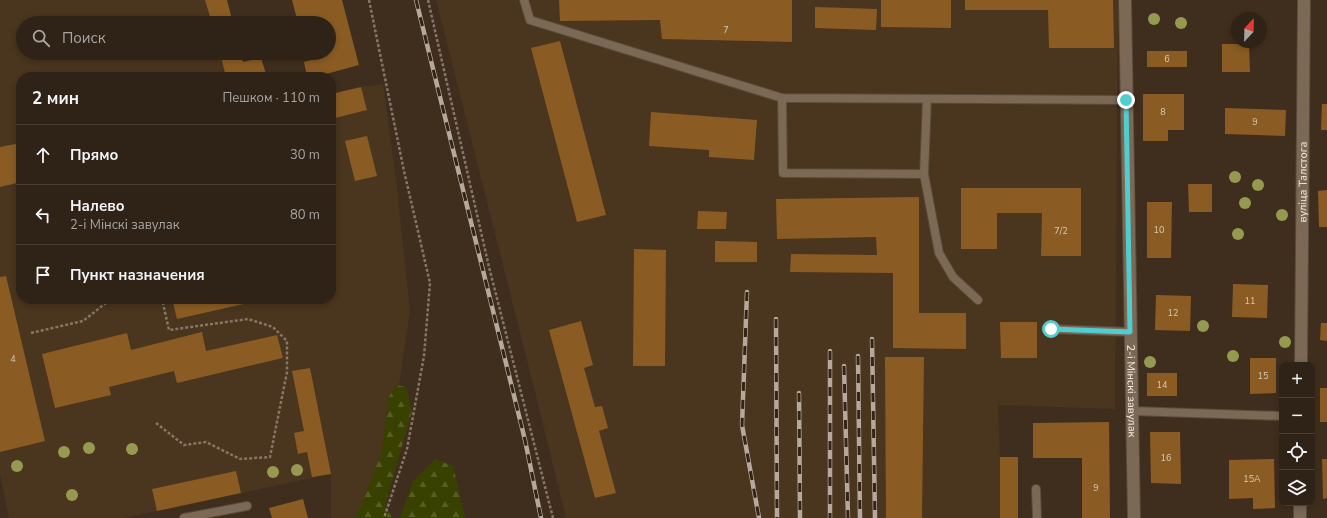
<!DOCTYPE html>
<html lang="ru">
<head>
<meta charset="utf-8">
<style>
  body { margin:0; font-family:"Nunito Sans",sans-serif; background:#372a1f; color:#f1f3f6 }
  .controls { position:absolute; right:12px; bottom:12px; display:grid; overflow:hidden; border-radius:8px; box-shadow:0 2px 6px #0003 }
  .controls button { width:36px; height:36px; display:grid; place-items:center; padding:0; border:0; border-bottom:1px solid #4a3f35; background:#2f2216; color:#f1f3f6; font:20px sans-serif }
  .compass { position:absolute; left:1231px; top:12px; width:36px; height:36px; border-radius:50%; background:#2f2216; box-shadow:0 2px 6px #0003; rotate:22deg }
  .stop { position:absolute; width:12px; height:12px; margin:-9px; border:3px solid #52cdcf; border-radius:50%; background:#fff }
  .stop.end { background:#52cdcf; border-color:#fff; box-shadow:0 1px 4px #0008 }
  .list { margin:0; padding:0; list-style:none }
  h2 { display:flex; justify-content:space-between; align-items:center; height:52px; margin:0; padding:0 16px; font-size:17px }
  h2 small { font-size:13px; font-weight:400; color:#a7a4a1 }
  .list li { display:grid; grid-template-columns:26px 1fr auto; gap:12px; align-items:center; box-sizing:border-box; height:60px; padding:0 16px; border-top:1px solid #4a3f35 }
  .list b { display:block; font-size:15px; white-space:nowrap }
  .list p { margin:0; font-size:13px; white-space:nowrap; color:#a7a4a1 }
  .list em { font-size:13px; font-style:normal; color:#a7a4a1 }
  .icon { flex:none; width:22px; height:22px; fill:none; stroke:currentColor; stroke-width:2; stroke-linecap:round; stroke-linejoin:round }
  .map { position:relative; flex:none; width:1327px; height:518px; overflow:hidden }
  .search { position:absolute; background:#2f2216; box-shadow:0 2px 6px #0003; left:16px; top:16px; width:320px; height:44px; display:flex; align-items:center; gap:10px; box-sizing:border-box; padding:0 14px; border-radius:22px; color:#a7a4a1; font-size:15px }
  .panel { position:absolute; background:#2f2216; box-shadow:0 2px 6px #0003; left:16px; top:72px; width:320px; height:232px; border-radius:16px }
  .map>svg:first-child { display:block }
  .built { fill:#4a351e }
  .forest { fill:url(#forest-firs) }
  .building { fill:#8a5c23 }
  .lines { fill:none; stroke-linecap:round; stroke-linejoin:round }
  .lane-casing { stroke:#584a3a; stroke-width:10 }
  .street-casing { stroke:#584a3a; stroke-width:14 }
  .path { stroke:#857668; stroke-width:2.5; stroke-dasharray:3 2; stroke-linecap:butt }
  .lane { stroke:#7b6855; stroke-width:8 }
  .street { stroke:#7b6855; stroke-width:12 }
  .rail-casing { stroke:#b5a89c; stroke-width:4.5 }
  .rail { stroke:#342413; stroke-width:3; stroke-dasharray:9; stroke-linecap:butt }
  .tree { fill:#969950 }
  .route { stroke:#52cdcf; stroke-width:5 }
  .labels { text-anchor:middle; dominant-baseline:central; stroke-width:3; stroke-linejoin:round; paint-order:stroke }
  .number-label { font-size:9px; fill:#dcc9b3 }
  .street-label { font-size:11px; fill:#f8ede3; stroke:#342413 }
</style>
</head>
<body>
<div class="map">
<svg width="1327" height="518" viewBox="0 0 1327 518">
  <defs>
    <pattern id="forest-firs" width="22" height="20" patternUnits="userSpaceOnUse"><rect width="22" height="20" fill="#394100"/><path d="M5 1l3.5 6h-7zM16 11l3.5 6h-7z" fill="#565d25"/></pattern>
  </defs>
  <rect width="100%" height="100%" fill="#3f2e1d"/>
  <g class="built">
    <path d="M 0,0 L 226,0 L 231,23 L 23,23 L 23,53 L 238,53 L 244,77 L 21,77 L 21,299 L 331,299 L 331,119 L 367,110 L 361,87 L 383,84 L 396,179 L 410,311 L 389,453 L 365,518 L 331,518 L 331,474 L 124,518 L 9,518 L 0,474 Z"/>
    <path d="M 436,0 L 1118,0 L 1115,409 L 998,405 L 1000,457 L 1000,518 L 566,518 L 536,396 Z"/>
  </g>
  <g class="forest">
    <path d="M 396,385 L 406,387 L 412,411 L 385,505 L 392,518 L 356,518 L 381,454 L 389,397 Z"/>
    <path d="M 435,459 L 453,466 L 465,518 L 400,518 L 413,481 Z"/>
  </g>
  <g class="building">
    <path d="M 205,0 L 227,0 L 233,23 L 212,23 Z"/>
    <path d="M 292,0 L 342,0 L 359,65 L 315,77 L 307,77 L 304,62 L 318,58 L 317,53 L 329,53 L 329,23 L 298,23 Z"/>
    <path d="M 559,0 L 792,0 L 792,42 L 662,39 L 660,20 L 560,21 Z"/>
    <path d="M 881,0 L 951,0 L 951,28 L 881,27 Z"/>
    <path d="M 965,0 L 1113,0 L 1114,48 L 1049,48 L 1048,10 L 965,10 Z"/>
    <path d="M 815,7 L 877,9 L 876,30 L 815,28 Z"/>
    <path d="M 560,41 L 606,215 L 577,222 L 531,48 Z"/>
    <path d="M 1222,44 L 1249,44 L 1250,72 L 1222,72 Z"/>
    <rect x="1147" y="51" width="40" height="16"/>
    <path d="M 220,53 L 241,53 L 243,62 L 261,58 L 267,77 L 226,77 Z"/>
    <path d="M 361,87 L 367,110 L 331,119 L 331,94 Z"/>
    <path d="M 1143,94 L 1184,94 L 1184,130 L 1168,130 L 1168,141 L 1143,141 Z"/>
    <path d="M 1322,104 L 1327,104 L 1327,130 L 1321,130 Z"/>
    <path d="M 1225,108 L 1286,110 L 1285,136 L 1225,134 Z"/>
    <path d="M 651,112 L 757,120 L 754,160 L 709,157 L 709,150 L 649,146 Z"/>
    <path d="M 367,136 L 377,176 L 355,181 L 345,141 Z"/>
    <path d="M 21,143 L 21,182 L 0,187 L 0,147 Z"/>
    <path d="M 1188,184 L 1212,184 L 1212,212 L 1189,212 Z"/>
    <path d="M 961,188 L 1081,188 L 1081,256 L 1041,256 L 1042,213 L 997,213 L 997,249 L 961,249 Z"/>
    <path d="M 1327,190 L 1327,227 L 1319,227 L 1318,191 Z"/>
    <path d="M 919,197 L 919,313 L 966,313 L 966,349 L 893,348 L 893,273 L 790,272 L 791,254 L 877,255 L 876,237 L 777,239 L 776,199 Z"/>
    <path d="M 1147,202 L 1172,202 L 1171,258 L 1147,258 Z"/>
    <path d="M 698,211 L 727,212 L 726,229 L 697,229 Z"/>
    <path d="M 715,241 L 757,242 L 757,262 L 715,262 Z"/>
    <path d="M 634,249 L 666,250 L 665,366 L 633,366 Z"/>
    <path d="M 6,276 L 45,441 L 0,452 L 0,277 Z"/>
    <path d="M 1233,284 L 1268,285 L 1267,318 L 1232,317 Z"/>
    <path d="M 1156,295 L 1191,296 L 1190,331 L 1155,330 Z"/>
    <path d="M 172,299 L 261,299 L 261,300 L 177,319 Z"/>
    <path d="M 581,321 L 593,365 L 584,368 L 595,407 L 602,406 L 608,428 L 599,431 L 616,493 L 595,498 L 549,330 Z"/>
    <path d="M 1000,322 L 1037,322 L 1037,358 L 1001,358 Z"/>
    <path d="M 1321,323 L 1327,323 L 1327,341 L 1320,340 Z"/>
    <path d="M 202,332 L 206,351 L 277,335 L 283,358 L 177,383 L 174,371 L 109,387 L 111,395 L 55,408 L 42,354 L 127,333 L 131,350 Z"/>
    <path d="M 885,357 L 924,357 L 922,518 L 886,518 Z"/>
    <path d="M 1250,358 L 1276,358 L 1276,393 L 1250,394 Z"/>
    <path d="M 310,368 L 331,474 L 312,477 L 307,452 L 298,454 L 294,433 L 304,431 L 292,371 Z"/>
    <rect x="1147" y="373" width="30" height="23"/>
    <rect x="1320" y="388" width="7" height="34"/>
    <path d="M 1109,422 L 1110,518 L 1082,518 L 1082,458 L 1033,458 L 1033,423 Z"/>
    <path d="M 1150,432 L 1180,432 L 1181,484 L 1151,483 Z"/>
    <rect x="1000" y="457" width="18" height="61"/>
    <path d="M 1274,459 L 1275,508 L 1253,509 L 1253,498 L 1229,499 L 1229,460 Z"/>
    <path d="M 1322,459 L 1327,459 L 1327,498 L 1323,499 Z"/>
    <path d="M 236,471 L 241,493 L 157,511 L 152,489 Z"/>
    <path d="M 303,499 L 308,518 L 272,518 L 269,508 Z"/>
  </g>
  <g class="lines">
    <defs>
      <g id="lane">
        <path d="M 524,0 L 530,20 L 782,98 L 1126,100"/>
        <path d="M 782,98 L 783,173 L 924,174"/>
        <path d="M 927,99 L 924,174 L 939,253 L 953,277 L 978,300"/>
        <path d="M 1051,329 L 1130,332"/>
        <path d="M 1132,411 L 1282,416"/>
        <path d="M 1036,489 L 1037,518"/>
        <path d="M 184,518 L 247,506"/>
      </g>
      <g id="street">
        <path id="s1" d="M 1125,0 L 1134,518"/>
        <path id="s2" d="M 1301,365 L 1304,0"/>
        <path d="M 1300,518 L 1300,503"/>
      </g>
    </defs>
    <use href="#lane" class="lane-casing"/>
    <use href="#street" class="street-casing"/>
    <g class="path">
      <path d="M 369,0 L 404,171 L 430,283 L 424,356 L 407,449 L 384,518"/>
      <path d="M 428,0 L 489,267 L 553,518"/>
      <path d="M 19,285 L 21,284"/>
      <path d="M 31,333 L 83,321 L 111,299"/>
      <path d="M 156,423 L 184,445 L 206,442 L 240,459 L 270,457 L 287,372 L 287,341 L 273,327 L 248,319 L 169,330 L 162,299"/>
    </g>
    <use href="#lane" class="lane"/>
    <use href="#street" class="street"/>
    <defs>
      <g id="rail">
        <path d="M 416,0 L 525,440 L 541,518"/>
        <path d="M 747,292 L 742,425 L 759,518"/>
        <path d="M 776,319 L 777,518"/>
        <path d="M 872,339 L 875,518"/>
        <path d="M 830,351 L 830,518"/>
        <path d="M 858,356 L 860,518"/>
        <path d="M 844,366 L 848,518"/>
        <path d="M 799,393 L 800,518"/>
      </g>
    </defs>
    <use href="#rail" class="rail-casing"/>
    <use href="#rail" class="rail"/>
  </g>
  <g class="tree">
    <circle cx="1154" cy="19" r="6"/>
    <circle cx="1181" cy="23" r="6"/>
    <circle cx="1235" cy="177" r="6"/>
    <circle cx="1258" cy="185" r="6"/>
    <circle cx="1245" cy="203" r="6"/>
    <circle cx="1282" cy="215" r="6"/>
    <circle cx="1238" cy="234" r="6"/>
    <circle cx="1203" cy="326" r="6"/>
    <circle cx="1285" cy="342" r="6"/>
    <circle cx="1233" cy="356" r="6"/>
    <circle cx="1150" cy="362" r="6"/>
    <circle cx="89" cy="448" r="6"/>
    <circle cx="132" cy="449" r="6"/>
    <circle cx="64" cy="452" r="6"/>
    <circle cx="17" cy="466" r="6"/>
    <circle cx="297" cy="470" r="6"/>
    <circle cx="273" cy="472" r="6"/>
    <circle cx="72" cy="495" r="6"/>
  </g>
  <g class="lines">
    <path class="route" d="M 1051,329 L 1130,332 L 1126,100"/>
  </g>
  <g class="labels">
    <g class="number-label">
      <text x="726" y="30">7</text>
      <text x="1167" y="59">6</text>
      <text x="1163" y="112">8</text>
      <text x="1255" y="122">9</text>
      <text x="1159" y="230">10</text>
      <text x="1061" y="231">7/2</text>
      <text x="1250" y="301">11</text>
      <text x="1173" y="313">12</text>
      <text x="13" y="359">4</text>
      <text x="1263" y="376">15</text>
      <text x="1162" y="385">14</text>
      <text x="1166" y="458">16</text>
      <text x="1252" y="479">15А</text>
      <text x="1096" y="488">9</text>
    </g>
    <g class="street-label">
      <text stroke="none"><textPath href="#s2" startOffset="183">вуліца Талстога</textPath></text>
      <text stroke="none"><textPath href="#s1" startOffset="391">2-і Мінскі завулак</textPath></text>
    </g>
  </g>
</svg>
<div class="controls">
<button>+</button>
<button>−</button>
<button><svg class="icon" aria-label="locate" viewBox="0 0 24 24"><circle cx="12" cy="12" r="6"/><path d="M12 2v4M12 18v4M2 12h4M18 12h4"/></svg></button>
<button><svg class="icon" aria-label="layers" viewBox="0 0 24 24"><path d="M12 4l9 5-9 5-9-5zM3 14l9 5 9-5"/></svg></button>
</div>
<svg class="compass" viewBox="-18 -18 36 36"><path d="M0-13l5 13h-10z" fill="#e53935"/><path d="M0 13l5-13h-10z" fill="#a7a4a1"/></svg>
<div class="stop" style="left:1051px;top:329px"></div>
<div class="stop end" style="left:1126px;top:100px"></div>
<div class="search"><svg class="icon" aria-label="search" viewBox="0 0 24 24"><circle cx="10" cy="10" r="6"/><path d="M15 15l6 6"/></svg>Поиск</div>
<section class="panel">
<h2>2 мин<small>Пешком · 110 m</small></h2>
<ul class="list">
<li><svg class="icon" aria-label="ahead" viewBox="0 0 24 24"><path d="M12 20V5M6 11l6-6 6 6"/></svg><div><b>Прямо</b></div><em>30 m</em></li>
<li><svg class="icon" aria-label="left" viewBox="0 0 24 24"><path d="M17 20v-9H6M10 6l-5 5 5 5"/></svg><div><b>Налево</b><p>2-і Мінскі завулак</p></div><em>80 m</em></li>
<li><svg class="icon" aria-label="arrive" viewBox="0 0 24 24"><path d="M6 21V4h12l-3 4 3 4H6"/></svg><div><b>Пункт назначения</b></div></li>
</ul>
</section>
</div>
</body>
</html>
